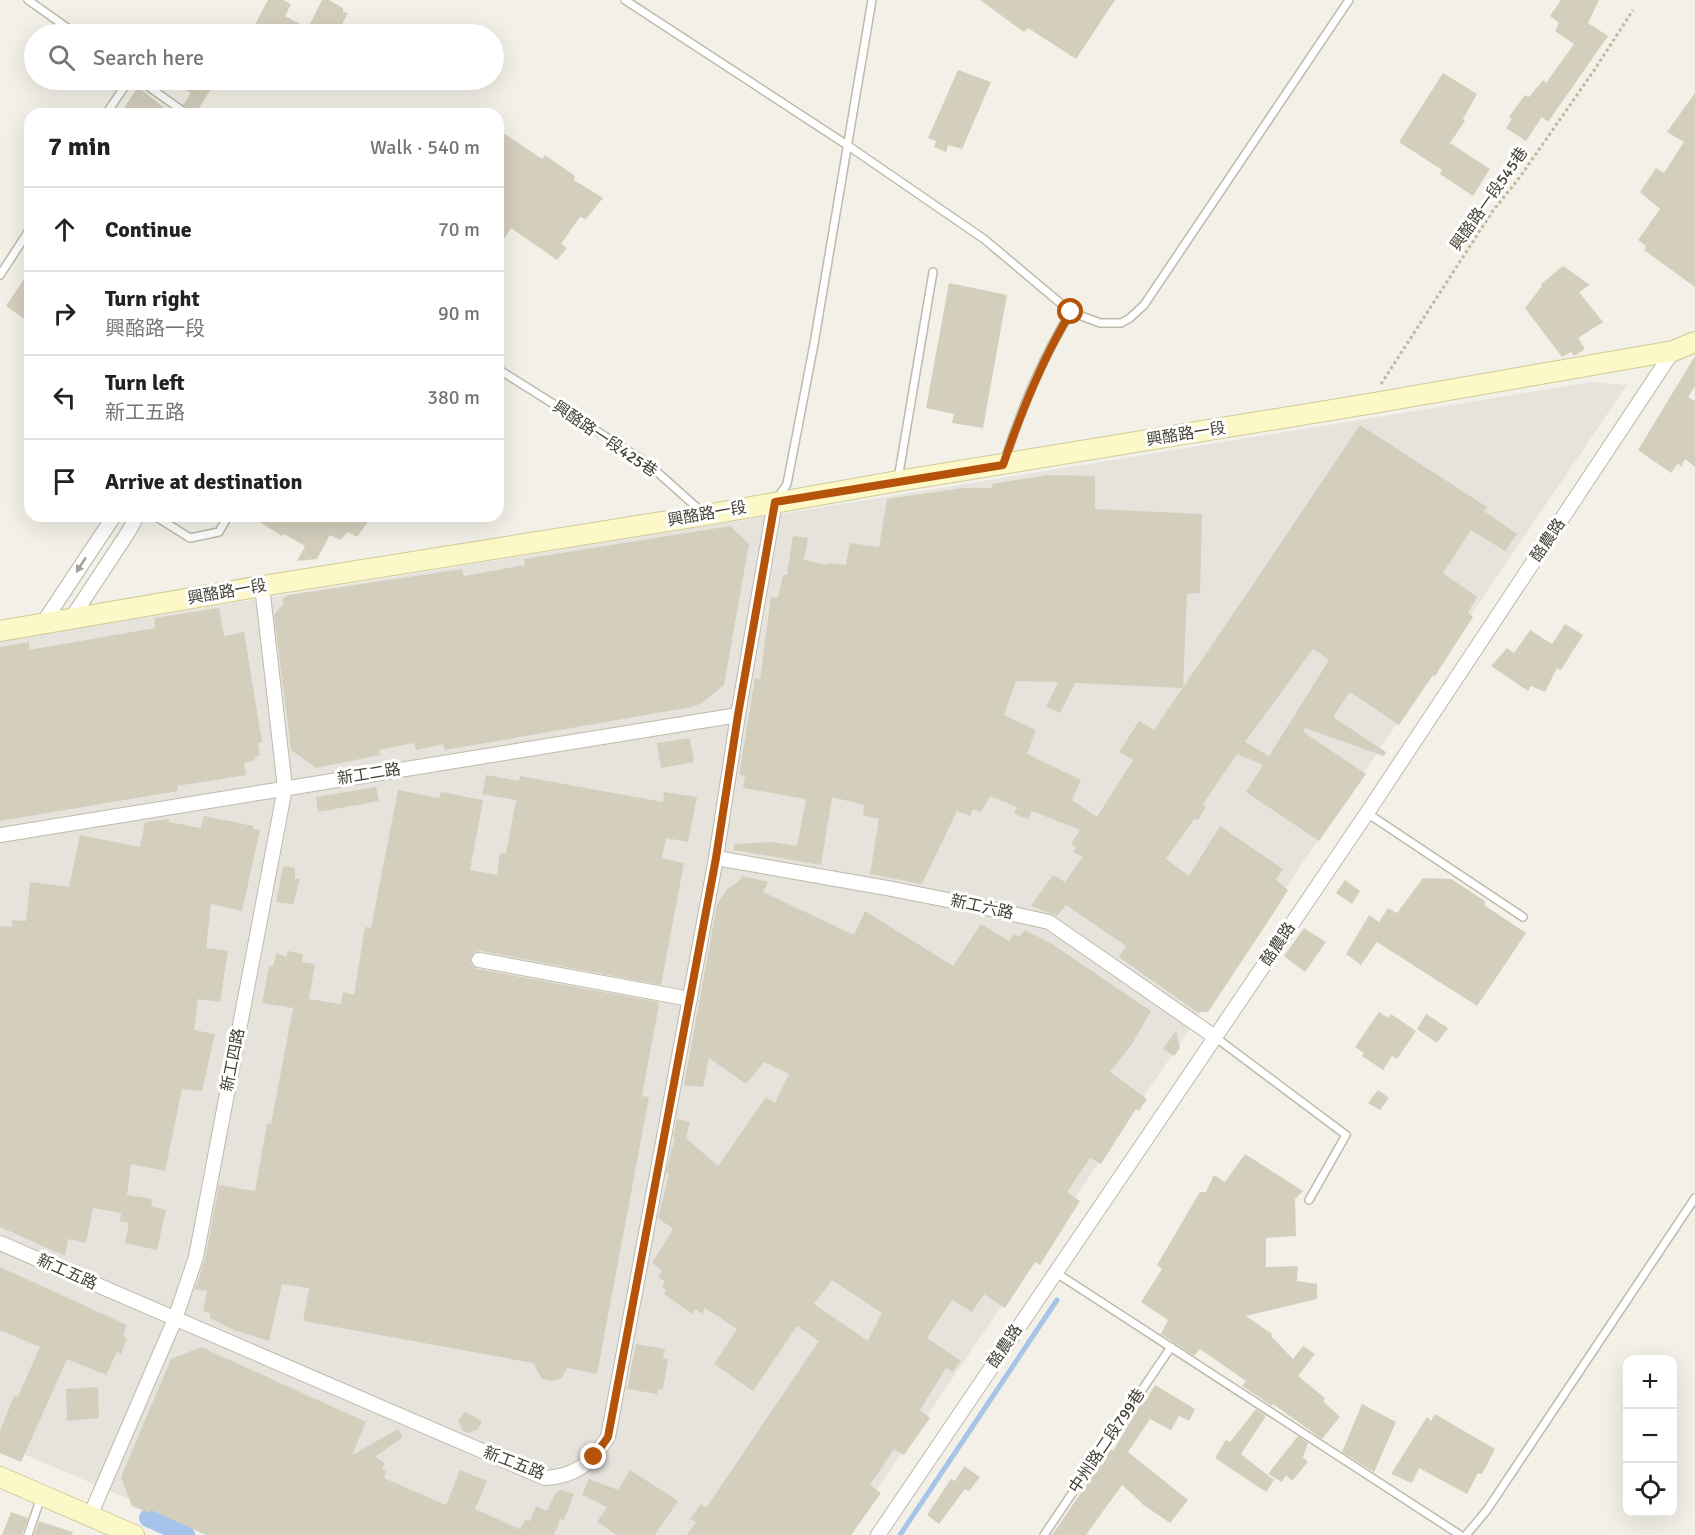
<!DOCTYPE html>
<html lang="en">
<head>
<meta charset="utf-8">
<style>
  body { margin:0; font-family:Signika,"Noto Sans TC",sans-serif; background:#f2f2f2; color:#222 }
  .controls { position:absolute; right:18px; bottom:18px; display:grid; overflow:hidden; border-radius:12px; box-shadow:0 6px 24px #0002 }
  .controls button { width:54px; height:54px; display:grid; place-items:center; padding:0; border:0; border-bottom:2px solid #e0e0e0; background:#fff; color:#222; font:30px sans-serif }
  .stop { position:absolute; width:18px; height:18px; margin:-14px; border:4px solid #b45309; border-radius:50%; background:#fff }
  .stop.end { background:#b45309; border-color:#fff; box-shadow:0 2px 6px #0008 }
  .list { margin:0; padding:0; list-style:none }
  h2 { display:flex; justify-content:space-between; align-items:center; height:78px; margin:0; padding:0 24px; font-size:26px }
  h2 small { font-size:20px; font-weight:400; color:#767676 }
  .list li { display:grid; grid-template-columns:39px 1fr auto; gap:18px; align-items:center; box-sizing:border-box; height:84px; padding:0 24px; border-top:2px solid #e0e0e0 }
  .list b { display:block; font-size:22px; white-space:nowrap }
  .list p { margin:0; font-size:20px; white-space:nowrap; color:#767676 }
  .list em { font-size:20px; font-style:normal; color:#767676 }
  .icon { flex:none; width:33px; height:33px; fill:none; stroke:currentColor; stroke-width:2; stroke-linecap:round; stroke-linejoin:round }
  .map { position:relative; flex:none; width:1695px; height:1535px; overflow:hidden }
  .search { position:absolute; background:#fff; box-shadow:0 6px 24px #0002; left:24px; top:24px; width:480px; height:66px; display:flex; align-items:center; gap:15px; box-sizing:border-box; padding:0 21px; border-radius:33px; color:#767676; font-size:22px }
  .panel { position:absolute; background:#fff; box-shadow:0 6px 24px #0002; left:24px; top:108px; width:480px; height:414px; border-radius:18px }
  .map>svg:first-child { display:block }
  .industrial { fill:#e5e3dc }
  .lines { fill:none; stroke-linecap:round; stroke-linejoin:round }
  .stream { stroke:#a6c3ec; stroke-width:5 }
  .canal { stroke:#a6c3ec; stroke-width:18 }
  .building { fill:#d4cfbd; fill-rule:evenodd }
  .lane-casing { stroke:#bebaaa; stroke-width:10 }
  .street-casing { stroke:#bebaaa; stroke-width:16 }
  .secondary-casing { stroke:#d0cb99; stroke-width:22 }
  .path { stroke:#bfb99c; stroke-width:3; stroke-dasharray:3 3; stroke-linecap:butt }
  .lane { stroke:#fff; stroke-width:7 }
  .street { stroke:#fff; stroke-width:14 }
  .secondary { stroke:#fcf8c8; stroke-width:20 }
  .oneway { fill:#a2a09a }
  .route { stroke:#b45309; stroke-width:8 }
  .labels { text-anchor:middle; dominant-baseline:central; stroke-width:6; stroke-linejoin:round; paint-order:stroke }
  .street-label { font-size:16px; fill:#454236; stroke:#fff }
</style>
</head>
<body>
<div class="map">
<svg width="1695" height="1535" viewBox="0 0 1695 1535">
  <rect width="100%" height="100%" fill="#f3f1e7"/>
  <path class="industrial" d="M 1592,382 L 1627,385 L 846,1535 L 213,1535 L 0,1444 L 0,641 Z"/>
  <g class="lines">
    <path class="stream" d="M 900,1535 L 1057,1300"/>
    <path class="canal" d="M 148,1518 L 186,1535"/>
  </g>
  <g class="building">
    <path d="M 268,0 L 283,0 L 291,4 L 285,16 L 308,28 L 322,0 L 329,0 L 343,8 L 343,12 L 348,13 L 337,34 L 250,34 Z"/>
    <path d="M 980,0 L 1115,0 L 1076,59 L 1028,28 L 1024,32 Z"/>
    <path d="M 1561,0 L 1599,0 L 1588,23 L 1608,36 L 1548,122 L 1542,117 L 1526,141 L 1506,128 L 1512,119 L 1509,117 L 1525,95 L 1529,97 L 1543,80 L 1546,83 L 1574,44 L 1555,31 L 1559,23 L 1550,16 Z"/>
    <path d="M 958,70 L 991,82 L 962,149 L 948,145 L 946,152 L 934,147 L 936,141 L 928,138 Z"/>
    <path d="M 1443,73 L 1477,94 L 1463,119 L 1465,121 L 1450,143 L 1490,169 L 1473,196 L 1440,174 L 1442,170 L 1399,142 Z"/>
    <path d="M 168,80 L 217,80 L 195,114 L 193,114 L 191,110 L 183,105 L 191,93 Z"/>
    <path d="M 138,87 L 172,114 L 120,114 Z"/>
    <path d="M 1695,93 L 1695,287 L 1644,250 L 1646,246 L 1638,240 L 1660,209 L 1640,192 L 1656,168 L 1664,173 L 1684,142 L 1667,132 Z"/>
    <path d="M 505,134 L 542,159 L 545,155 L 575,176 L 574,180 L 603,198 L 586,219 L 580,217 L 561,244 L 567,248 L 557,260 L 511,228 L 498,249 L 498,145 Z"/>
    <path d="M 1563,266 L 1590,285 L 1579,292 L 1603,322 L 1578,338 L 1585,349 L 1574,356 L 1571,352 L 1562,357 L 1525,308 L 1542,286 L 1541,284 Z"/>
    <path d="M 30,270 L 30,323 L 6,306 Z"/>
    <path d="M 949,283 L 1007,295 L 983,428 L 952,423 L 954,414 L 926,408 Z"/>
    <path d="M 1695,356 L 1695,386 L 1688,397 L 1695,401 L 1695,467 L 1685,459 L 1681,467 L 1678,463 L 1671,473 L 1638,450 Z"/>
    <path d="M 1360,425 L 1487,507 L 1484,511 L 1517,534 L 1505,551 L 1471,530 L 1443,573 L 1477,597 L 1468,612 L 1473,617 L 1435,676 L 1433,675 L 1399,725 L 1350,692 L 1333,717 L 1386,752 L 1384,756 L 1305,728 L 1303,732 L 1366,774 L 1319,841 L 1246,792 L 1263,765 L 1237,754 L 1203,804 L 1206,807 L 1198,820 L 1194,819 L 1166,859 L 1189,876 L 1220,826 L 1283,869 L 1276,880 L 1288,890 L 1273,914 L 1208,1012 L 1197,1012 L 1119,957 L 1126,946 L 1066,905 L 1057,916 L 1031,906 L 1053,875 L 1065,882 L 1083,857 L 1073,852 L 1076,847 L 1071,844 L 1080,830 L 1032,811 L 1028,819 L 1014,814 L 1017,807 L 990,796 L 981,812 L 973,809 L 970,816 L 957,811 L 922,884 L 870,874 L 879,819 L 863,815 L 864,805 L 832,797 L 821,865 L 734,850 L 734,844 L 772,842 L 797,846 L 806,799 L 743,788 L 745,776 L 739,775 L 755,678 L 760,679 L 771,597 L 778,598 L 783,575 L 787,575 L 793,536 L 808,538 L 804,560 L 828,565 L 829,563 L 846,565 L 850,543 L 879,547 L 887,499 L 963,488 L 992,488 L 992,484 L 1047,475 L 1095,476 L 1095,509 L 1202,514 L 1200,593 L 1187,594 L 1183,688 L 1075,683 L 1060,713 L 1046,707 L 1058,682 L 1016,681 L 1004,715 L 1036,730 L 1027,754 L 1081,780 L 1072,800 L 1097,817 L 1133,760 L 1119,752 L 1139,721 L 1154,730 L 1256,580 ZM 1313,649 L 1329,660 L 1269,756 L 1245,742 Z"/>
    <path d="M 250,516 L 372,516 L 357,537 L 348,532 L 340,540 L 330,535 L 317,559 L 297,561 L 305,546 L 284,534 L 282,536 Z"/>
    <path d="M 730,526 L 749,544 L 724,685 L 702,703 L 692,707 L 445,750 L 443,744 L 416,750 L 414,743 L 379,750 L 380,755 L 316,768 L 291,750 L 274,615 L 283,604 L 283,598 L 289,595 L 462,569 L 464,576 L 525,565 L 524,559 Z"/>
    <path d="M 219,608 L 224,636 L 244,632 L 262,742 L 258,743 L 260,755 L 254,757 L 255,760 L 244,763 L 246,775 L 177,786 L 178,791 L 0,821 L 0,647 L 29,642 L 29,650 L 155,628 L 154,618 Z"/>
    <path d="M 1565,624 L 1583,635 L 1561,670 L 1557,668 L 1545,692 L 1531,686 L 1528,691 L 1491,666 L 1507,648 L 1514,653 L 1530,630 L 1552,644 Z"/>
    <path d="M 690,738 L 694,762 L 661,768 L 657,743 Z"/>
    <path d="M 486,775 L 519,781 L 520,776 L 663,802 L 664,792 L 697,797 L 688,842 L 666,838 L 662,858 L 684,863 L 661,985 L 481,951 L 475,952 L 470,958 L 471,964 L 477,969 L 658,1002 L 659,1005 L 642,1096 L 649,1097 L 597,1374 L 567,1368 L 562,1377 L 553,1381 L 542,1379 L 533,1363 L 303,1321 L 309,1288 L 282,1284 L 269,1341 L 234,1330 L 210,1318 L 210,1313 L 203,1311 L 207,1291 L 195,1289 L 205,1259 L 219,1185 L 255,1191 L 267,1124 L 271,1124 L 293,1008 L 262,1003 L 269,966 L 273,966 L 277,953 L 286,957 L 288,951 L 303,954 L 302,962 L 315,964 L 309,999 L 341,1004 L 343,992 L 354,995 L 365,927 L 371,928 L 398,790 L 439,798 L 441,792 L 483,800 L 470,870 L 497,875 L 500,853 L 506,854 L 516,800 L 482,794 Z"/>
    <path d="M 376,787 L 379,801 L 318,812 L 316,797 Z"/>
    <path d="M 204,816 L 253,826 L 253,829 L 260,830 L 242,911 L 211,904 L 206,948 L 228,951 L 220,1002 L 198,999 L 194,1030 L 215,1034 L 202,1091 L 182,1089 L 165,1171 L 131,1164 L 127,1195 L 153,1199 L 151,1206 L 166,1210 L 157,1250 L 125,1243 L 129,1223 L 120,1221 L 121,1213 L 93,1208 L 86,1243 L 68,1239 L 65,1256 L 0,1227 L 0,926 L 12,927 L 12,920 L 26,921 L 30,882 L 69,887 L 80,835 L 140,847 L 145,822 L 169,819 L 169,822 L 201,828 Z"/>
    <path d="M 283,866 L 295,868 L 295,879 L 300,879 L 293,904 L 276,902 Z"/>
    <path d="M 742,876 L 768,882 L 763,892 L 854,935 L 865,911 L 953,966 L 981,924 L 1009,941 L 1014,934 L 1019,937 L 1025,930 L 1049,942 L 1151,1011 L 1132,1044 L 1110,1072 L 1147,1099 L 1139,1111 L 1136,1109 L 1101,1164 L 1090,1158 L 1067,1192 L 1080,1201 L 1040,1265 L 1035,1262 L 1005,1308 L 984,1294 L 972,1312 L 952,1300 L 927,1338 L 961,1361 L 953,1372 L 946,1368 L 920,1410 L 930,1418 L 904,1455 L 894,1449 L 870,1485 L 881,1493 L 851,1535 L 687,1535 L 696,1522 L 690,1519 L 701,1504 L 706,1508 L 819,1341 L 797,1326 L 753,1391 L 714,1364 L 737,1329 L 705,1308 L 702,1314 L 695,1309 L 692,1314 L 664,1294 L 666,1290 L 662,1286 L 665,1281 L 658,1277 L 662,1270 L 652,1263 L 673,1229 L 658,1218 L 669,1174 L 666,1172 L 675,1137 L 673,1137 L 677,1119 L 690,1122 L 686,1138 L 718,1166 L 766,1097 L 775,1103 L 789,1074 L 764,1062 L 746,1084 L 709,1058 L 703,1087 L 684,1085 L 717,905 L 727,889 L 739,881 ZM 832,1280 L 882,1313 L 868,1341 L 814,1304 Z"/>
    <path d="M 1423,878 L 1451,879 L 1485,901 L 1484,905 L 1526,933 L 1477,1006 L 1377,942 L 1361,965 L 1346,954 L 1369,915 L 1379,922 L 1388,908 L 1397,913 Z"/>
    <path d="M 1345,880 L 1360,891 L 1352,904 L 1336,893 Z"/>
    <path d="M 1304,928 L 1326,942 L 1305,972 L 1284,956 Z"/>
    <path d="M 1379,1012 L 1388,1018 L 1391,1014 L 1416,1031 L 1397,1059 L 1392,1056 L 1383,1070 L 1362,1056 L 1364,1053 L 1355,1047 Z"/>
    <path d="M 1426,1014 L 1448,1028 L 1437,1043 L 1417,1029 Z"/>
    <path d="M 1176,1031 L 1180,1048 L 1174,1056 L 1163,1049 Z"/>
    <path d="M 1378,1090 L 1389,1098 L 1380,1110 L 1368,1103 Z"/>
    <path d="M 1245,1154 L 1303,1191 L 1295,1199 L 1296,1236 L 1266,1238 L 1266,1267 L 1298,1266 L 1297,1281 L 1317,1284 L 1317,1299 L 1246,1316 L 1272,1334 L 1271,1336 L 1293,1359 L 1303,1346 L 1315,1354 L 1298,1376 L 1325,1398 L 1323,1401 L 1340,1417 L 1322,1439 L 1273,1404 L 1272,1406 L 1242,1386 L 1246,1381 L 1200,1349 L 1194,1356 L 1161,1334 L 1168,1320 L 1141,1302 L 1162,1269 L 1157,1265 L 1200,1192 L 1206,1192 L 1214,1175 L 1225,1182 Z"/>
    <path d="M 0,1267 L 127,1325 L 123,1335 L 127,1338 L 121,1354 L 117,1352 L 106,1375 L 67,1359 L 21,1462 L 0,1453 L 0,1431 L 14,1396 L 18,1397 L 40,1347 L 0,1330 Z"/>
    <path d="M 636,1344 L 665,1349 L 663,1359 L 668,1359 L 663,1390 L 658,1389 L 657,1394 L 627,1389 Z"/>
    <path d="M 201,1347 L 366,1422 L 352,1455 L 398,1429 L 403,1437 L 375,1457 L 385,1463 L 382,1469 L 386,1471 L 384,1478 L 446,1505 L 460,1470 L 487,1481 L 475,1509 L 520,1529 L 525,1520 L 530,1521 L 536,1506 L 547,1511 L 557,1491 L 562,1490 L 574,1494 L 564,1520 L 560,1519 L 554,1535 L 206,1535 L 151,1510 L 149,1513 L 132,1506 L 121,1477 L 171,1359 Z"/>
    <path d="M 1155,1385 L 1195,1409 L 1189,1421 L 1179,1416 L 1171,1430 L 1150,1419 L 1128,1452 L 1188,1500 L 1170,1523 L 1142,1504 L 1142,1503 L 1122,1485 L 1086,1535 L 1052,1535 L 1111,1449 L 1113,1451 L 1143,1400 L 1145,1402 Z"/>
    <path d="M 98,1387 L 99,1418 L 67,1421 L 66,1389 Z"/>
    <path d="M 1362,1404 L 1396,1422 L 1374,1472 L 1342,1452 Z"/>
    <path d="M 1256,1409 L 1266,1416 L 1241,1454 L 1274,1480 L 1266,1492 L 1215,1458 L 1226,1440 L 1230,1442 Z"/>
    <path d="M 465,1412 L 482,1421 L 478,1429 L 469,1433 L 462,1430 L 458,1420 Z"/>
    <path d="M 1435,1414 L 1495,1449 L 1482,1474 L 1478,1473 L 1467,1494 L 1419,1468 L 1412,1483 L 1391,1474 L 1427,1417 L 1431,1421 Z"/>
    <path d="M 1298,1436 L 1308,1443 L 1303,1457 L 1308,1462 L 1292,1481 L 1286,1475 L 1282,1482 L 1268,1474 Z"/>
    <path d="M 964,1466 L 980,1477 L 969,1491 L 965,1489 L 939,1524 L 927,1515 L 951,1479 L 955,1481 Z"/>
    <path d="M 630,1470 L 678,1501 L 655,1535 L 617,1535 L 597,1522 L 607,1507 L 582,1495 L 589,1479 L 618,1490 Z"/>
    <path d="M 11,1512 L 28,1518 L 22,1535 L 2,1535 Z"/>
    <path d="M 39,1521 L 73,1532 L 72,1535 L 34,1535 Z"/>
  </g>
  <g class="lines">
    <defs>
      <g id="lane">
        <path d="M 28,0 L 76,34"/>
        <path d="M 625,0 L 847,145 L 984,239 L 1071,312 L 1100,323 L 1121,323 L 1130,318 L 1144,305 L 1349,0"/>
        <path d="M 139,80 L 187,114"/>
        <path d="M 106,114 L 129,80"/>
        <path d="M 0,275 L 30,229"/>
        <path d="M 498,369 L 646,462 L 702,512"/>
        <path d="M 1004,462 C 1021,410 1042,358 1071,312"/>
        <path d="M 898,479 L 933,272"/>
        <path d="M 778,497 L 787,484 L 814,344 L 872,0"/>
        <path d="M 155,516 L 190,538 L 219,532 L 228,516"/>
        <path d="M 1367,813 L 1523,917"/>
        <path d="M 1215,1037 L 1346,1135 L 1309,1200"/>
        <path d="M 1055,1272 L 1460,1535"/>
        <path d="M 28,1535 L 41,1497"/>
        <path d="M 1044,1535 L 1171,1347"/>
        <path d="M 1466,1535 L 1487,1510 L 1695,1198"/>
      </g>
      <g id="street">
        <path d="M 71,619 L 129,531 L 137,516"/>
        <path d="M 43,623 L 114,516"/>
        <path d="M 0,835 L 738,715"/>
        <path d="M 716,858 L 887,888 L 973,905 L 1049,922 L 1215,1037"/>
        <path d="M 479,960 L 690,999"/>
        <path d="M 0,1243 L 545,1478 C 578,1476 590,1463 608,1437 L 716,858 L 738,715 L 775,502"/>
        <path d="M 90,1516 L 175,1319 L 196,1257 L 285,788 L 262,586"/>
        <path d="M 878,1535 L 1367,813 L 1673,351"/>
      </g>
      <g id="secondary">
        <path d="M 0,631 L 262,586 L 706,515 L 898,481 L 1368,404 L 1673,351 L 1695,342"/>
        <path d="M 0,1477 L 134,1535"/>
      </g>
    </defs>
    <use href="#lane" class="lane-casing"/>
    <use href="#street" class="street-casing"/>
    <use href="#secondary" class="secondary-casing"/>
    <path class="path" d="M 1381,384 L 1492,212 L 1520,177 L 1595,69 L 1633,10"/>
    <use href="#lane" class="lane"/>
    <use href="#street" class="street"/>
    <use href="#secondary" class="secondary"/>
  </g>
  <defs><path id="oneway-solid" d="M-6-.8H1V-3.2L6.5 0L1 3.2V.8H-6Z" transform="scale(1.5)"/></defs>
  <use class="oneway" href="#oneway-solid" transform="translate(81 565) rotate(123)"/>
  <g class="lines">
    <path class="route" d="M 594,1457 L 608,1437 L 716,858 L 738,715 L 775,502 L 1003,465 C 1021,412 1042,359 1071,312"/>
  </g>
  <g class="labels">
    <g class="street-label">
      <text transform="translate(1489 199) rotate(-55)">興酪路一段545巷</text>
      <text transform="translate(1186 434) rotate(-9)">興酪路一段</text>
      <text transform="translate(605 439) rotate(34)">興酪路一段425巷</text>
      <text transform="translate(707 514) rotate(-10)">興酪路一段</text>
      <text transform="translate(1548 540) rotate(-56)">酪農路</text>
      <text transform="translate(227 592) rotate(-10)">興酪路一段</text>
      <text transform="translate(369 774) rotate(-9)">新工二路</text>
      <text transform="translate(982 907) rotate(12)">新工六路</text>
      <text transform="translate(1278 944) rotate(-56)">酪農路</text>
      <text transform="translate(233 1060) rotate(-79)">新工四路</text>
      <text transform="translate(67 1272) rotate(24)">新工五路</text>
      <text transform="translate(1005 1346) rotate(-56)">酪農路</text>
      <text transform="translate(1107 1441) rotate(-56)">中州路二段799巷</text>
      <text transform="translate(514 1463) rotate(21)">新工五路</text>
    </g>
  </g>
</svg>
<div class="controls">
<button>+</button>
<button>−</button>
<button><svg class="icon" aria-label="locate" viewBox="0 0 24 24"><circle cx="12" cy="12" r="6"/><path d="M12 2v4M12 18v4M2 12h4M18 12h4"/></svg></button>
</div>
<div class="stop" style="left:1071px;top:312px"></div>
<div class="stop end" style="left:594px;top:1457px"></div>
<div class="search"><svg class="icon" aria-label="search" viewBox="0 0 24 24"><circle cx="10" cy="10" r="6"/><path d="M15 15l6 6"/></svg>Search here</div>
<section class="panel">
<h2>7 min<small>Walk · 540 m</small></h2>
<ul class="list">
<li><svg class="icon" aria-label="ahead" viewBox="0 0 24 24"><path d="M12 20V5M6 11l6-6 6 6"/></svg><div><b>Continue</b></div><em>70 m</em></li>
<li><svg class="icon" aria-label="right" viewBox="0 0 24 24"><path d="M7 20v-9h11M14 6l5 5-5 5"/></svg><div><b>Turn right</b><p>興酪路一段</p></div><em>90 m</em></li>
<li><svg class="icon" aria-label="left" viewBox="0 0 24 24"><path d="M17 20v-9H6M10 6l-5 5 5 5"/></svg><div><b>Turn left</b><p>新工五路</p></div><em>380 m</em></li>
<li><svg class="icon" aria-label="arrive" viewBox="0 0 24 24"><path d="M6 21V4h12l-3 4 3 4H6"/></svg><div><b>Arrive at destination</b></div></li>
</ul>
</section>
</div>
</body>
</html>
